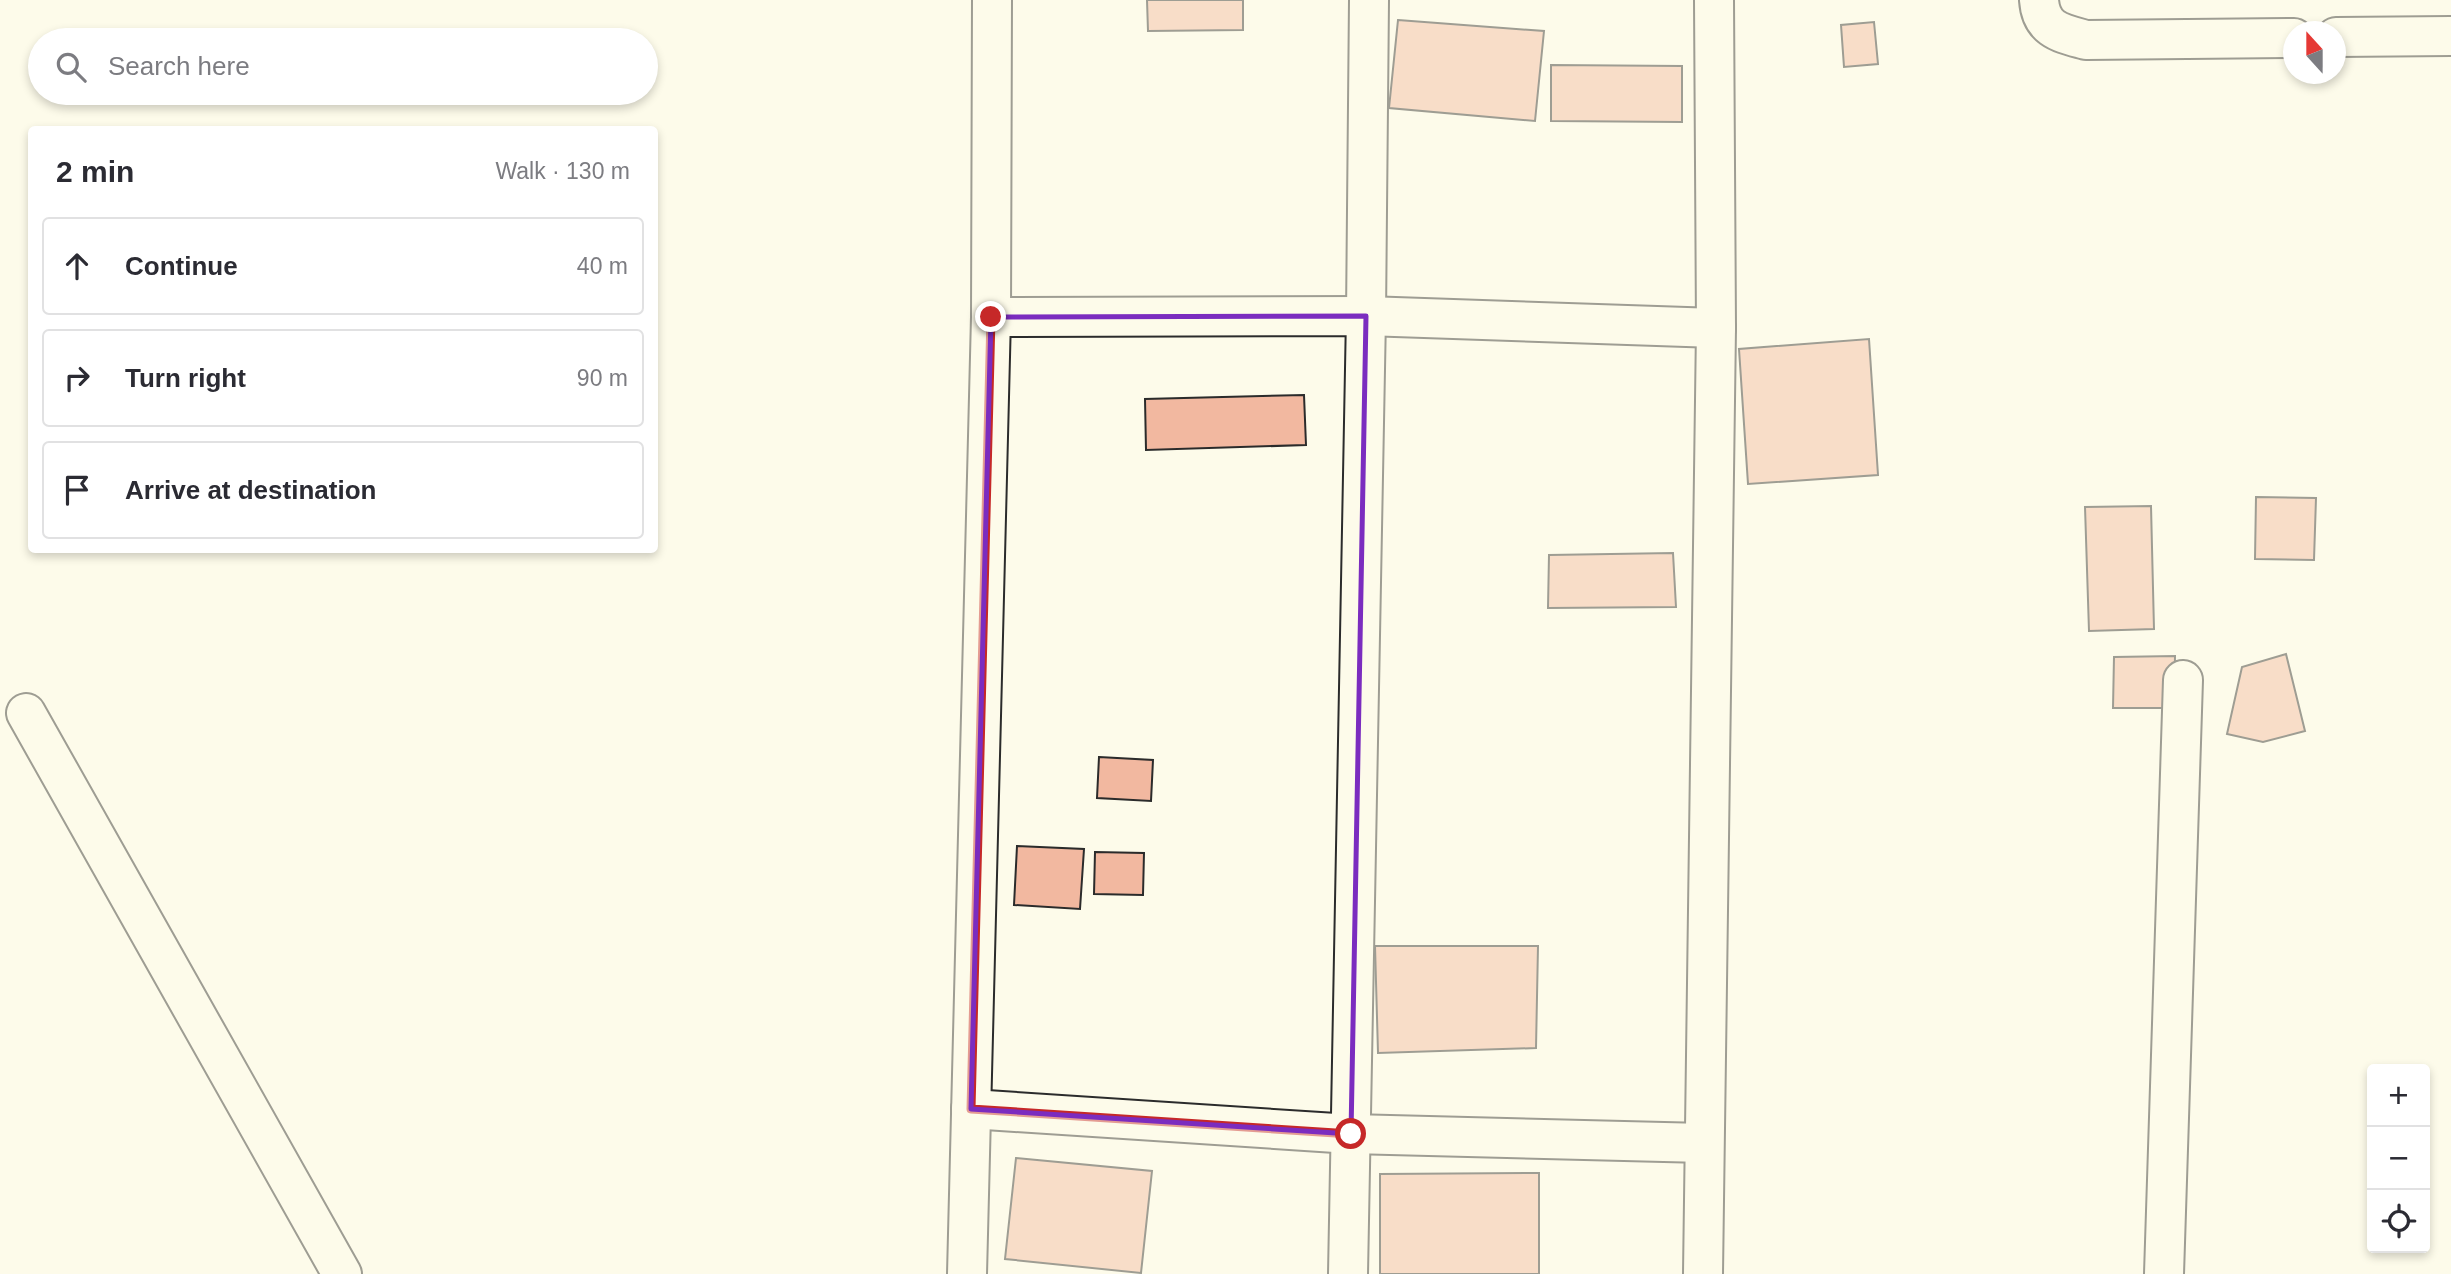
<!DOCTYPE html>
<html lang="en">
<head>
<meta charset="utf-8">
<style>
  body { margin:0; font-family:Arial,sans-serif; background:#f2f2f3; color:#2b2b33 }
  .controls { position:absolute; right:21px; bottom:21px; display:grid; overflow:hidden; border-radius:7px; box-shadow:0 4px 10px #0003 }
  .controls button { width:63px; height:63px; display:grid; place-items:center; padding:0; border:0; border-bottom:2px solid #e1e1e2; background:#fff; color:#2b2b33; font:35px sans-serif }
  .compass { position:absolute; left:2283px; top:21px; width:63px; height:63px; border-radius:50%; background:#fff; box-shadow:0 4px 10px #0003; rotate:339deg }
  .stop { position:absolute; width:21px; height:21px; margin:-16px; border:5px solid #c62828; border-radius:50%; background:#fff }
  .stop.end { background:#c62828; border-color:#fff; box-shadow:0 2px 7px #0008 }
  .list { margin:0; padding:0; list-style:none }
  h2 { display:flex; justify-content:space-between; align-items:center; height:91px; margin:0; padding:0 28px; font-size:30px }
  h2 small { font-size:23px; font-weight:400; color:#7c7c81 }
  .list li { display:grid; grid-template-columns:46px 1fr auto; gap:21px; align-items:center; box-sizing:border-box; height:98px; margin:0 14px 14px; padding:0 14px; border:2px solid #e1e1e2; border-radius:7px }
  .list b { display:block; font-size:26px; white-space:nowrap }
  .list em { font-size:23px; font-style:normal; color:#7c7c81 }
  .icon { flex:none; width:38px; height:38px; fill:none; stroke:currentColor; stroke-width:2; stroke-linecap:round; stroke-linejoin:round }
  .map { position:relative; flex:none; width:2451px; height:1274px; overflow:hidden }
  .search { position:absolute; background:#fff; box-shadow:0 4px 10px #0003; left:28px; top:28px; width:630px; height:77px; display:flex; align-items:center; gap:18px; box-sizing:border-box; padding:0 24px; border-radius:38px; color:#7c7c81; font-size:26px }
  .panel { position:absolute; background:#fff; box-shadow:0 4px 10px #0003; left:28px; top:126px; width:630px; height:427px; border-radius:7px }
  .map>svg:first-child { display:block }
  .building { fill:#f2b8a0; stroke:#2b2b2b; stroke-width:2 }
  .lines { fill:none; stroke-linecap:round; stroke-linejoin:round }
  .minor-casing { stroke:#2b2b2b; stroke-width:42 }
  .minor { stroke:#fdfbea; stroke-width:38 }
  .route { stroke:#c62828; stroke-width:9 }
  .marked { fill:none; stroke:#7b2cbf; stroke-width:5; stroke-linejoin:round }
</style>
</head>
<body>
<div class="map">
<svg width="2451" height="1274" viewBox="0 0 2451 1274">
  <rect width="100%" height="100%" fill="#fdfbea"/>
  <g class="building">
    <path d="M 1147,0 L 1243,0 L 1243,30 L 1148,31 Z"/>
    <path d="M 1398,20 L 1544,31 L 1535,121 L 1389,108 Z"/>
    <path d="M 1874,22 L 1878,64 L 1844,67 L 1841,25 Z"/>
    <path d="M 1551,65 L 1682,66 L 1682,122 L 1551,121 Z"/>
    <path d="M 1869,339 L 1878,475 L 1748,484 L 1739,349 Z"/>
    <path d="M 1304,395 L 1306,445 L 1146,450 L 1145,399 Z"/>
    <path d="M 2256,497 L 2316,498 L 2314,560 L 2255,559 Z"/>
    <path d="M 2151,506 L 2154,629 L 2089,631 L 2085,507 Z"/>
    <path d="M 1673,553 L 1676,607 L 1548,608 L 1549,555 Z"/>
    <path d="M 2286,654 L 2305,731 L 2263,742 L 2227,734 L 2242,667 Z"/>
    <path d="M 2175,656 L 2174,708 L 2113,708 L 2114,657 Z"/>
    <path d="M 1099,757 L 1153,760 L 1151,801 L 1097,798 Z"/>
    <path d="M 1017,846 L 1084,849 L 1080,909 L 1014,905 Z"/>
    <path d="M 1095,852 L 1144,853 L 1143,895 L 1094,894 Z"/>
    <path d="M 1375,946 L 1538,946 L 1536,1048 L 1378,1053 Z"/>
    <path d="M 1016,1158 L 1152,1171 L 1141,1273 L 1005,1259 Z"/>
    <path d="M 1539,1173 L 1539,1274 L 1380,1274 L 1380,1174 Z"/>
  </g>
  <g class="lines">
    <defs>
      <g id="minor">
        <path d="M 2039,0 C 2041,30 2061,33 2086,40 L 2294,38"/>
        <path d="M 2336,37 L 2451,36"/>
        <path d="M 991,317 L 1366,316 L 1716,328"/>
        <path d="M 26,713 L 342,1274"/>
        <path d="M 971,1109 L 1351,1134 L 1704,1143"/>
        <path d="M 967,1274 L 991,317 L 992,0"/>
        <path d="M 1348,1274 L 1366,316 L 1369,0"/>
        <path d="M 1703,1274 L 1716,328 L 1714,0"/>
        <path d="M 2164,1274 L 2183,680"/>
      </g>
    </defs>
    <use href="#minor" class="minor-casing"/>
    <use href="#minor" class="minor"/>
  </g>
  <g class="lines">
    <path class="route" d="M 991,317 L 971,1109 L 1351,1134"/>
  </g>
  <path d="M0 0H2451V1274H0ZM 1366,316 L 1351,1134 L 971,1109 L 991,317 Z" fill="#fdfbea" fill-opacity=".55" fill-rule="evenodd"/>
  <path class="marked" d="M 1366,316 L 1351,1134 L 971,1109 L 991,317 Z"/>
</svg>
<div class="controls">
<button>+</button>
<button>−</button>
<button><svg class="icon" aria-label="locate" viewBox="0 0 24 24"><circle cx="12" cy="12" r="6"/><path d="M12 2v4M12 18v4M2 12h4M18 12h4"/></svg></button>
</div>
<svg class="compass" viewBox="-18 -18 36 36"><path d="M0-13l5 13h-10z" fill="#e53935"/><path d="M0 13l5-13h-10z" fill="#7c7c81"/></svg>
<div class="stop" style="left:1351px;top:1134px"></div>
<div class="stop end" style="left:991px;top:317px"></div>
<div class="search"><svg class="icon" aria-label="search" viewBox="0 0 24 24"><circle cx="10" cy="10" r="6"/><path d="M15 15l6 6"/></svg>Search here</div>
<section class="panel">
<h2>2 min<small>Walk · 130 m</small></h2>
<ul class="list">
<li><svg class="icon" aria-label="ahead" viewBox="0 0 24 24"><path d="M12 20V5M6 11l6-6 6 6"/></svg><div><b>Continue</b></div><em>40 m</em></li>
<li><svg class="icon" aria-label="right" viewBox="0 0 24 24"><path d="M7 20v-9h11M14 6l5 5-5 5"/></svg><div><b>Turn right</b></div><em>90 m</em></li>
<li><svg class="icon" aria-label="arrive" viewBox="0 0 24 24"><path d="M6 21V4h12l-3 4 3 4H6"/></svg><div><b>Arrive at destination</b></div></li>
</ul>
</section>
</div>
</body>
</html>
